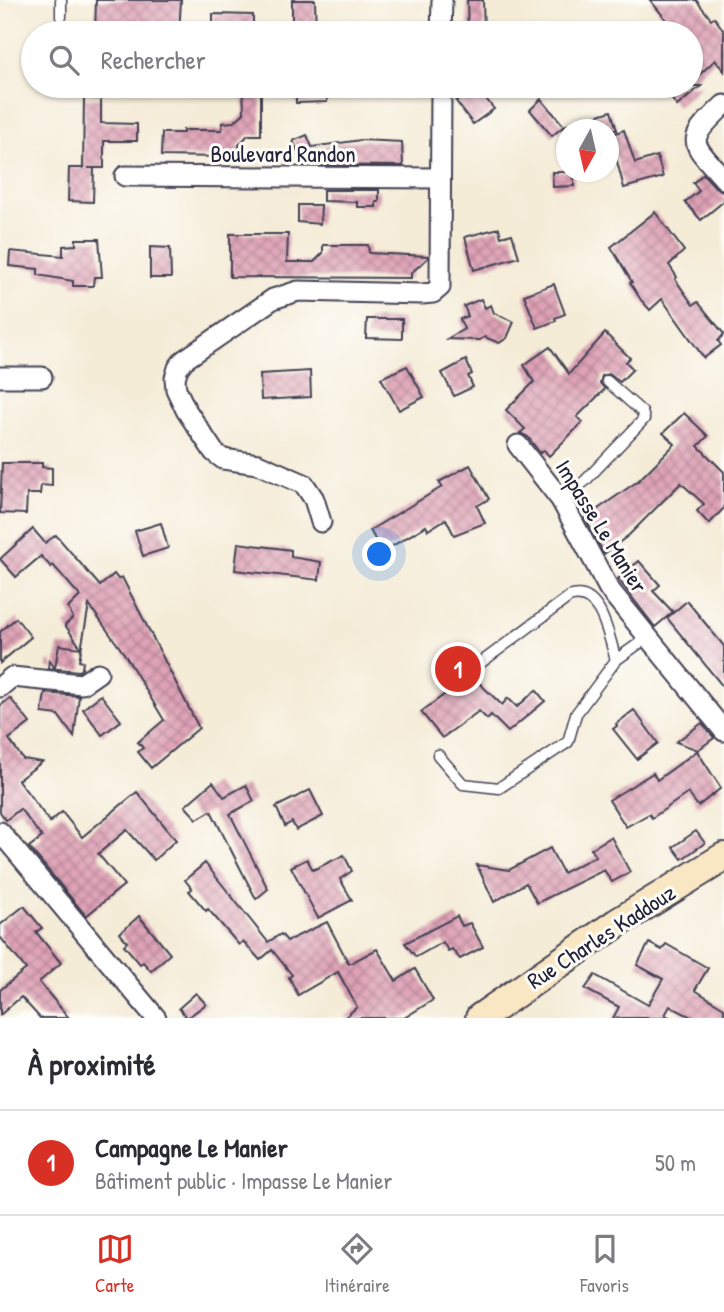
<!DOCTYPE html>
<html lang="fr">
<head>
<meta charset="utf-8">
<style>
  body { margin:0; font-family:"Patrick Hand",sans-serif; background:#f7f7f7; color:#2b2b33 }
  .compass { position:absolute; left:556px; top:119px; width:63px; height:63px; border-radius:50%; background:#fff; box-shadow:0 2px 5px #0004; rotate:188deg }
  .you { position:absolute; left:380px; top:555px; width:24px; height:24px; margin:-18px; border:5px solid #fff; border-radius:50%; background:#1a73e8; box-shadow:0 0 0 10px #1a73e833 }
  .badge { display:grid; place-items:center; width:46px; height:46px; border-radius:50%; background:#d93025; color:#fff; font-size:23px; font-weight:700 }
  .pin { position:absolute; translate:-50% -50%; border:4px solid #fff; box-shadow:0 2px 7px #0006 }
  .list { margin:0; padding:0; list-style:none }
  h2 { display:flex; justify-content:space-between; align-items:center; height:91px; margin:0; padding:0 28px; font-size:30px }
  h2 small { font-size:23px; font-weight:400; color:#7c7c81 }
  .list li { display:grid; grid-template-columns:46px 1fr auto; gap:21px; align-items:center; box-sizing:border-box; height:105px; padding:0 28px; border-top:2px solid #e1e1e2 }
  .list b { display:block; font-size:26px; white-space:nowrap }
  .list p { margin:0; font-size:23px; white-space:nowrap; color:#7c7c81 }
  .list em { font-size:23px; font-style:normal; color:#7c7c81 }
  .icon { flex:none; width:38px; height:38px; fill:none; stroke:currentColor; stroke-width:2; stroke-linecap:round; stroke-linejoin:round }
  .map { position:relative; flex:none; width:724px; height:1018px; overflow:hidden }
  .search { position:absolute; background:#fff; box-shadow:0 2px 5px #0004; left:21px; right:21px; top:21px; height:77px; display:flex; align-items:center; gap:18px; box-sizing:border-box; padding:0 24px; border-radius:38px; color:#7c7c81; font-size:26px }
  .sheet { height:196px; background:#fff }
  nav { display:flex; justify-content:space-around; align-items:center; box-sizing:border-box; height:98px; border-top:2px solid #e1e1e2; background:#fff; font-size:19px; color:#7c7c81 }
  nav a { display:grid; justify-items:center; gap:4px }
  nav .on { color:#d93025 }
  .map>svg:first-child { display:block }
  .building { fill:url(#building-cross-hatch) }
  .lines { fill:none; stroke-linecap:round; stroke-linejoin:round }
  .lane-casing { stroke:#424053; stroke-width:13 }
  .street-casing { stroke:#424053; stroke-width:23 }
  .secondary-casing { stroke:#424053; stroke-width:32 }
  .lane { stroke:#fff; stroke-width:10 }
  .street { stroke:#fff; stroke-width:19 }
  .secondary { stroke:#f9e7c3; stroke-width:28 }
  .labels { text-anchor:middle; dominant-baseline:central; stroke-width:6; stroke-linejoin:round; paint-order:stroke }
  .street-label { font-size:23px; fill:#22223b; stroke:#fdfcf7 }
</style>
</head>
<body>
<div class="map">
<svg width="724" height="1018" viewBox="0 0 724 1018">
  <defs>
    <pattern id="building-cross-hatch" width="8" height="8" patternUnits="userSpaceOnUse" patternTransform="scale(1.75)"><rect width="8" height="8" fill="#dfa2b6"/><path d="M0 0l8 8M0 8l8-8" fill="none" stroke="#b48495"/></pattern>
  </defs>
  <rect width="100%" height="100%" fill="#fdfcf7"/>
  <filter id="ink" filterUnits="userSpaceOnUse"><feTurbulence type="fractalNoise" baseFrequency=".0143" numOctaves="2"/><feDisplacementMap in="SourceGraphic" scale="14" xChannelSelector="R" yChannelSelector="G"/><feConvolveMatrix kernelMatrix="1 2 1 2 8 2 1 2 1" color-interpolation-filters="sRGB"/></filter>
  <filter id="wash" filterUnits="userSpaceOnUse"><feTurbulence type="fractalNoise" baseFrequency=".00686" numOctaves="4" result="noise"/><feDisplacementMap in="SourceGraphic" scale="28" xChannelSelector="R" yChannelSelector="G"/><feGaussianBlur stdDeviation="1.57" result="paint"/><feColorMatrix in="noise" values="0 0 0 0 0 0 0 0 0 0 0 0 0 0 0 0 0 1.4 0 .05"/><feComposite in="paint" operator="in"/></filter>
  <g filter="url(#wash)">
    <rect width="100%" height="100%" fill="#f5ecd8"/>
    <g id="blocks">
      <g class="building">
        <path d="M 96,0 L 181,0 L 179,33 L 125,30 L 124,33 L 95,33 Z"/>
        <path d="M 292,0 L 315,0 L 316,33 L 292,33 Z"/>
        <path d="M 467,0 L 483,0 L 484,33 L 468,33 Z"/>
        <path d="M 650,0 L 696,0 L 711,19 L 714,17 L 724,31 L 724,71 L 715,60 L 691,83 L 691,33 L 677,33 Z"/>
        <path d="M 213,14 L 253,15 L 253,33 L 213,33 Z"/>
        <path d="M 243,86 L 261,86 L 261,135 L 248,135 L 239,145 L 239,160 L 222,160 L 222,157 L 161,156 L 162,133 L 183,133 L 183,130 L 222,130 L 222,123 L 234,122 L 244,113 Z"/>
        <path d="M 296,86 L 327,86 L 327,102 L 296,103 Z"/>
        <path d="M 476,86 L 494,109 L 473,124 L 456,101 Z"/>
        <path d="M 662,86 L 701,86 L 677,106 Z"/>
        <path d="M 84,98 L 101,99 L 101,123 L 137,124 L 137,141 L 104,141 L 104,168 L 88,168 L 94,168 L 93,202 L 68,201 L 69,168 L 83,168 Z"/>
        <path d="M 541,99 L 564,126 L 552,136 L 530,110 Z"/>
        <path d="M 611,111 L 617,130 L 564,130 L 564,126 Z"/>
        <path d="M 624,130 L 635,163 L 657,156 L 663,177 L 624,188 L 610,135 Z"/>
        <path d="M 307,135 L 312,147 L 361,140 L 402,142 L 403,166 L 304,165 L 293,141 Z"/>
        <path d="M 552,172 L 574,172 L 574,186 L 553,187 Z"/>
        <path d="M 703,174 L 715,187 L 724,192 L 724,201 L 701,220 L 685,202 L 699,191 L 693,183 Z"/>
        <path d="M 323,190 L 379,190 L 379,202 L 376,202 L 376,207 L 357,207 L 357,202 L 323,201 Z"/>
        <path d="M 298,205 L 321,205 L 320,224 L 298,222 Z"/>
        <path d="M 655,212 L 684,251 L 669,265 L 677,277 L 675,279 L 693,305 L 698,302 L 724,334 L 718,341 L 721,345 L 704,358 L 662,299 L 650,310 L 641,300 L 630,283 L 632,282 L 611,247 Z"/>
        <path d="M 499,228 L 501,237 L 512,234 L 519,257 L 474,270 L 465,237 Z"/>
        <path d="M 230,234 L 288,234 L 287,262 L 314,262 L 323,253 L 323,245 L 368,245 L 369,253 L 428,256 L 428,258 L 411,273 L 411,278 L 230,277 Z"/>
        <path d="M 76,239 L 99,239 L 102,277 L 94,277 L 93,286 L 73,286 L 73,281 L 38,275 L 38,269 L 9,266 L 10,251 L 63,256 L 63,246 L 76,245 Z"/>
        <path d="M 150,247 L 170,248 L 171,278 L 150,278 Z"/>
        <path d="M 554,284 L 565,314 L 555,318 L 556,321 L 537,328 L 524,295 Z"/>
        <path d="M 481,299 L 485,308 L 491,305 L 494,313 L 514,322 L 507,338 L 499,343 L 485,337 L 479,340 L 447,339 L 464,329 L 460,319 L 468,316 L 464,306 Z"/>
        <path d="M 367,319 L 402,319 L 402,339 L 366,338 Z"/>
        <path d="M 605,333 L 630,358 L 626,362 L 633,369 L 620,382 L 609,374 L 602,376 L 600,383 L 605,389 L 577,417 L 583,422 L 549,456 L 544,450 L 540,453 L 528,437 L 520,433 L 525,429 L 506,410 L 534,382 L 524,365 L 550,347 L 569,374 Z"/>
        <path d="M 466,360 L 472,374 L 468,376 L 473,387 L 454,396 L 442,373 Z"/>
        <path d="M 407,366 L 424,397 L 399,410 L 381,378 Z"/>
        <path d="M 310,371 L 311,397 L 261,400 L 260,374 Z"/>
        <path d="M 684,413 L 708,436 L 698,446 L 724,472 L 724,508 L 709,524 L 697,511 L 704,504 L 681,483 L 629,535 L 604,554 L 585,518 L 638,481 L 675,444 L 663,433 Z"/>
        <path d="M 2,463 L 42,463 L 42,467 L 52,468 L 52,486 L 41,485 L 40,494 L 27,494 L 26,514 L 0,513 Z"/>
        <path d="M 470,465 L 489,499 L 477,506 L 485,523 L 454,535 L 446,519 L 428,530 L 426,526 L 382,552 L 370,530 L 442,487 L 439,482 Z"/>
        <path d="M 161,523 L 168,548 L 143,556 L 135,531 Z"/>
        <path d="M 33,529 L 45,543 L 56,535 L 100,586 L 114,574 L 118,579 L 122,577 L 199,728 L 151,768 L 138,752 L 143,748 L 138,742 L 164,720 L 125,655 L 89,605 L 79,661 L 83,662 L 82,669 L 79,671 L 48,668 L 49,660 L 55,668 L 59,645 L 81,648 L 65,625 L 73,618 L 68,608 L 80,596 L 53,565 L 51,567 L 41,556 L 16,577 L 0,559 Z"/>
        <path d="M 238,543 L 291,550 L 291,557 L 321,562 L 319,580 L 235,570 Z"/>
        <path d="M 639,561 L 660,585 L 653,591 L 673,612 L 655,627 L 618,579 Z"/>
        <path d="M 687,601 L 724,646 L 724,688 L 667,618 Z"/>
        <path d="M 16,618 L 31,637 L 0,663 L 0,632 Z"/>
        <path d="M 468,677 L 473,677 L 502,705 L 508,698 L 517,707 L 536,690 L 545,701 L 508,732 L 491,715 L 487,719 L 479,711 L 442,738 L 421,712 Z"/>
        <path d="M 45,693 L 79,696 L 74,737 L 58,715 L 42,713 Z"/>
        <path d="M 101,695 L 121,721 L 102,735 L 83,709 Z"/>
        <path d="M 10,698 L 30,723 L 9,739 L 23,759 L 42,762 L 18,780 L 50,822 L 62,812 L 82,837 L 137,792 L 176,840 L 154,860 L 127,830 L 98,854 L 124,885 L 86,916 L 29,847 L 42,837 L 20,809 L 6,820 L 0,812 L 0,706 Z"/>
        <path d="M 634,710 L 658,743 L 637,759 L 613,729 L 617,726 L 616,724 Z"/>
        <path d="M 702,723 L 714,738 L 698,750 L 676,742 Z"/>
        <path d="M 697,751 L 721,788 L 698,806 L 688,793 L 652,818 L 649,814 L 626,827 L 609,800 L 653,773 L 657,780 Z"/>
        <path d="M 213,782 L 224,797 L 246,785 L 254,801 L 230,814 L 268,889 L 256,899 L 211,811 L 197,819 L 185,806 Z"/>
        <path d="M 310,790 L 323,816 L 296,830 L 292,822 L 285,826 L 276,807 Z"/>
        <path d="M 696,831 L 705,843 L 682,859 L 673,847 Z"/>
        <path d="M 611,837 L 630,872 L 612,882 L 604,870 L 537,903 L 526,883 L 494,902 L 477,865 L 509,870 L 550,848 L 563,873 L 596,856 L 591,849 Z"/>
        <path d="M 344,855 L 352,871 L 340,879 L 352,900 L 318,918 L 291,867 L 307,859 L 313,870 Z"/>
        <path d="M 205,863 L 268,942 L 281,934 L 287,941 L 327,922 L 349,964 L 377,949 L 396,981 L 415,969 L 433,1000 L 404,1018 L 344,1018 L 357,1007 L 338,972 L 298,995 L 289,977 L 292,975 L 272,950 L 260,960 L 243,941 L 239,945 L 208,909 L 206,911 L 189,891 L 192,889 L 185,880 Z"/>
        <path d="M 24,906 L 42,928 L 36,932 L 61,963 L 39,982 L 69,1018 L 40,1018 L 21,997 L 0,1015 L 0,990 L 26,969 L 0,937 L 0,925 Z"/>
        <path d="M 139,916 L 170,954 L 151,971 L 143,962 L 140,964 L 124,945 L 127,942 L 120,933 Z"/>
        <path d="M 457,916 L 462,926 L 470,923 L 483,947 L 460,959 L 452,949 L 448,951 L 443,942 L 416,957 L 405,943 Z"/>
        <path d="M 649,943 L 662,950 L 666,944 L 708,968 L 695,990 L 724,1008 L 724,1018 L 693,1018 L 670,1006 L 665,1015 L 671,1018 L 613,1018 L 619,1007 L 585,989 L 595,975 L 648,1005 L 663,979 L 637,965 Z"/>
        <path d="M 196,993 L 206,1004 L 187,1018 L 179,1008 Z"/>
      </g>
    </g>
  </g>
  <g filter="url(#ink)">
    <use href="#blocks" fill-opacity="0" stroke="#424053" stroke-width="2"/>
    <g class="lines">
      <defs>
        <g id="lane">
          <path d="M 61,17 L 61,0"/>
          <path d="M 561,500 L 585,481 L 644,419 L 642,412 L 607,381"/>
          <path d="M 471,670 L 569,597 C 601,585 609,639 616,660"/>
          <path d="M 438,755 L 463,784 L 499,788 L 568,742 L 576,714 L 616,660 L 648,637"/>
        </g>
        <g id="street">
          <path d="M 441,33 L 442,0"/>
          <path d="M 724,105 C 684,143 690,140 724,179"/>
          <path d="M 125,176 L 440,178"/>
          <path d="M 0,377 L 42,377"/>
          <path d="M 518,445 L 561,500 L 609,589 L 724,731"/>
          <path d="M 321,522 L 314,499 L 304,484 L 258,464 L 223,459 L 214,452 L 186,410 L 176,389 L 175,378 L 178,368 L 184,360 L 273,299 L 298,291 L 422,294 L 433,293 L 440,287 L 441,86"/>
          <path d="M 0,687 L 12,677 L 82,684 L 98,673"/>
          <path d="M 0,832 L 156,1018"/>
        </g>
        <path id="secondary" d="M 480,1018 L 617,923 L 724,857"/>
      </defs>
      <use href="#lane" class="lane-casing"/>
      <use href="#street" class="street-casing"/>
      <use href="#secondary" class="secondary-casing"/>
      <use href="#lane" class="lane"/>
      <use href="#street" class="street"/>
      <use href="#secondary" class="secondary"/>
    </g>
  </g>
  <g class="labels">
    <g class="street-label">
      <text x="283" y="153">Boulevard Randon</text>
      <text transform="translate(602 526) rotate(58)">Impasse Le Manier</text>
      <text transform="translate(601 936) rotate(-33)">Rue Charles Kaddouz</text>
    </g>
  </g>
</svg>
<svg class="compass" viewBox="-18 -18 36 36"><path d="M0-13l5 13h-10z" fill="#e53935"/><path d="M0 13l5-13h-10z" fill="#7c7c81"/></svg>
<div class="you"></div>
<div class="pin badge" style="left:458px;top:669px">1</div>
<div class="search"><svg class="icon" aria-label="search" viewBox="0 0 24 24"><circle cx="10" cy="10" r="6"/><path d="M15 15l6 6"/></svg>Rechercher</div>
</div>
<section class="sheet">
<h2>À proximité<small></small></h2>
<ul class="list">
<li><span class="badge">1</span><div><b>Campagne Le Manier</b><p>Bâtiment public · Impasse Le Manier</p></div><em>50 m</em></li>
</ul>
</section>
<nav>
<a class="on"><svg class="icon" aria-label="map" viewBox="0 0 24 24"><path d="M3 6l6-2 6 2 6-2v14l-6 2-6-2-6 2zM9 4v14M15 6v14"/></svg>Carte</a>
<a><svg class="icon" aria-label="directions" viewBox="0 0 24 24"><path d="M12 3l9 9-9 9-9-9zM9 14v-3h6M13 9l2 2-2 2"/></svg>Itinéraire</a>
<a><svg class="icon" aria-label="saved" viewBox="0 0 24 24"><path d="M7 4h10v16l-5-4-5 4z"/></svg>Favoris</a>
</nav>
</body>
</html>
